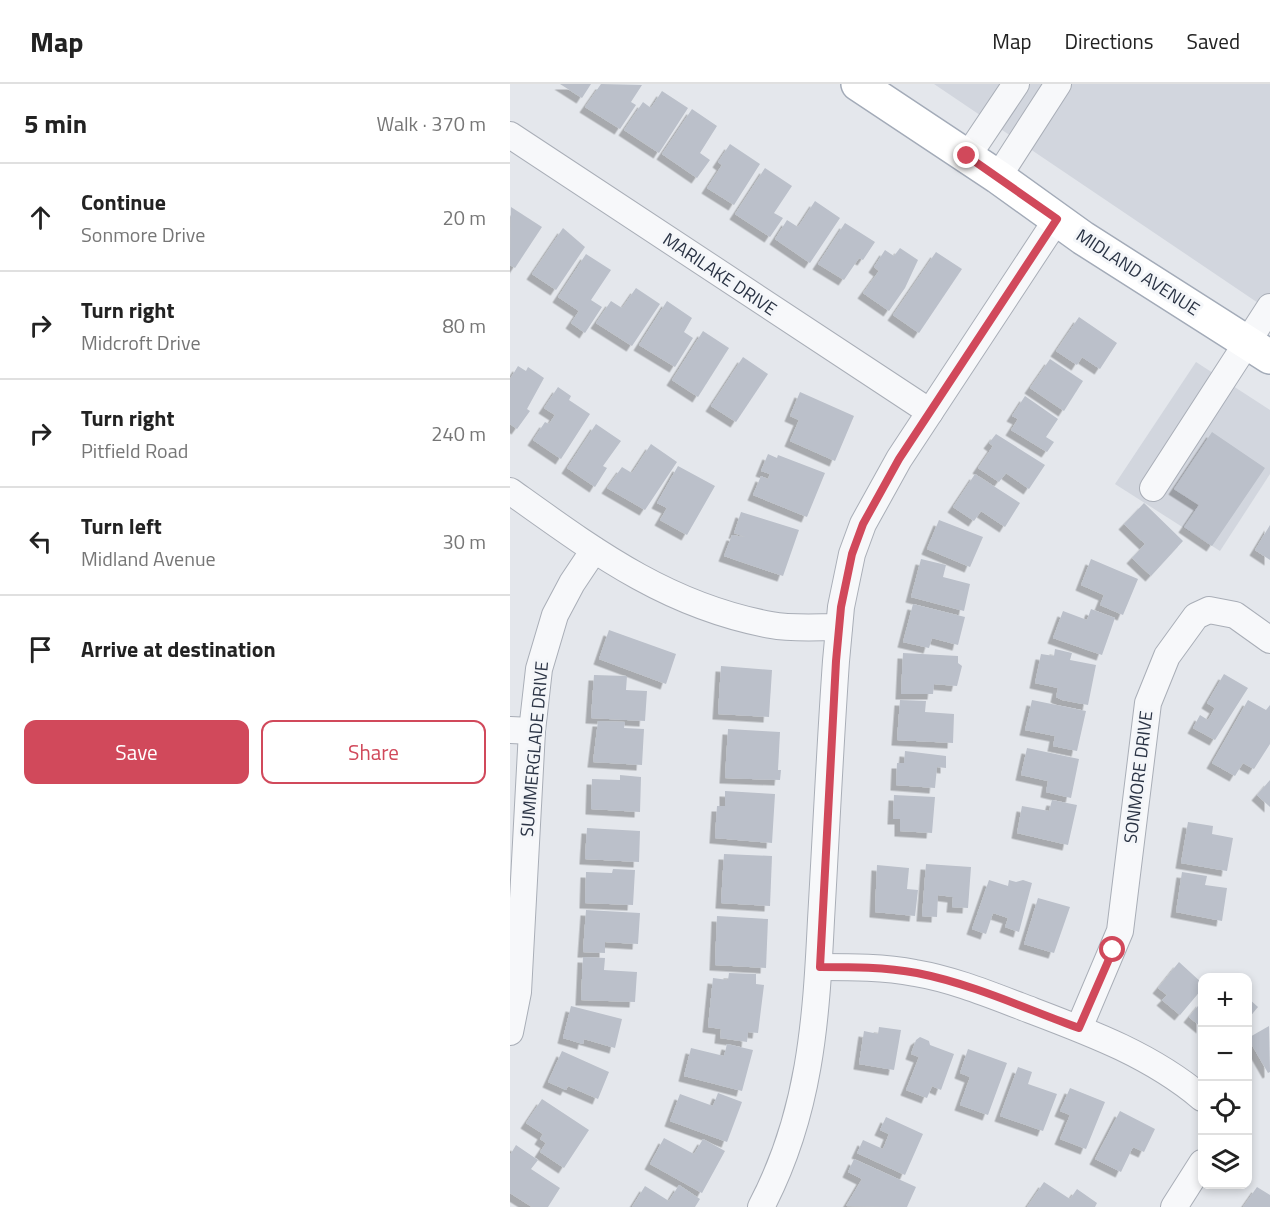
<!DOCTYPE html>
<html lang="en">
<head>
<meta charset="utf-8">
<style>
  body { margin:0; font-family:"Titillium Web",sans-serif; background:#f2f2f2; color:#222 }
  .controls { position:absolute; right:18px; bottom:18px; display:grid; overflow:hidden; border-radius:12px; box-shadow:0 3px 9px #0003 }
  .controls button { width:54px; height:54px; display:grid; place-items:center; padding:0; border:0; border-bottom:2px solid #e0e0e0; background:#fff; color:#222; font:30px sans-serif }
  .stop { position:absolute; width:18px; height:18px; margin:-14px; border:4px solid #d1495b; border-radius:50%; background:#fff }
  .stop.end { background:#d1495b; border-color:#fff; box-shadow:0 2px 6px #0008 }
  .list { margin:0; padding:0; list-style:none }
  h2 { display:flex; justify-content:space-between; align-items:center; height:78px; margin:0; padding:0 24px; font-size:26px }
  h2 small { font-size:20px; font-weight:400; color:#767676 }
  .list li { display:grid; grid-template-columns:39px 1fr auto; gap:18px; align-items:center; box-sizing:border-box; height:108px; padding:0 24px; border-top:2px solid #e0e0e0 }
  .list b { display:block; font-size:22px; white-space:nowrap }
  .list p { margin:0; font-size:20px; white-space:nowrap; color:#767676 }
  .list em { font-size:20px; font-style:normal; color:#767676 }
  .actions { display:flex; gap:12px; padding:18px 24px }
  .actions a { flex:1; padding:14px 0; border:2px solid #d1495b; border-radius:12px; text-align:center; font-size:21px; color:#d1495b }
  .actions .main { background:#d1495b; color:#fff }
  .icon { flex:none; width:33px; height:33px; fill:none; stroke:currentColor; stroke-width:2; stroke-linecap:round; stroke-linejoin:round }
  .map { position:relative; flex:none; width:760px; height:1123px; overflow:hidden }
  header { display:flex; align-items:center; gap:36px; box-sizing:border-box; height:84px; padding:0 30px; background:#fff; border-bottom:2px solid #e0e0e0 }
  header strong { font-size:28px }
  nav { display:flex; gap:33px; margin-inline-start:auto; font-size:21px }
  main { display:flex }
  aside { flex:1; background:#fff }
  .map>svg:first-child { display:block }
  .built { fill:#d2d6de }
  .building { fill:#bbc0ca; filter:url(#shadow) }
  .lines { fill:none; stroke-linecap:round; stroke-linejoin:round }
  .minor-casing { stroke:#a9aeb7; stroke-width:28 }
  .major-casing { stroke:#a3abb8; stroke-width:36 }
  .minor { stroke:#f7f8fa; stroke-width:26 }
  .major { stroke:#fff; stroke-width:33 }
  .route { stroke:#d1495b; stroke-width:8 }
  .labels { text-anchor:middle; dominant-baseline:central; stroke-width:6; stroke-linejoin:round; paint-order:stroke }
  .street-label { font-size:18px; fill:#2b3445; stroke:#f4f6f9 }
</style>
</head>
<body>
<header>
<strong>Map</strong>
<nav><a>Map</a><a>Directions</a><a>Saved</a></nav>
</header>
<main>
<aside>
<h2>5 min<small>Walk · 370 m</small></h2>
<ul class="list">
<li><svg class="icon" aria-label="ahead" viewBox="0 0 24 24"><path d="M12 20V5M6 11l6-6 6 6"/></svg><div><b>Continue</b><p>Sonmore Drive</p></div><em>20 m</em></li>
<li><svg class="icon" aria-label="right" viewBox="0 0 24 24"><path d="M7 20v-9h11M14 6l5 5-5 5"/></svg><div><b>Turn right</b><p>Midcroft Drive</p></div><em>80 m</em></li>
<li><svg class="icon" aria-label="right" viewBox="0 0 24 24"><path d="M7 20v-9h11M14 6l5 5-5 5"/></svg><div><b>Turn right</b><p>Pitfield Road</p></div><em>240 m</em></li>
<li><svg class="icon" aria-label="left" viewBox="0 0 24 24"><path d="M17 20v-9H6M10 6l-5 5 5 5"/></svg><div><b>Turn left</b><p>Midland Avenue</p></div><em>30 m</em></li>
<li><svg class="icon" aria-label="arrive" viewBox="0 0 24 24"><path d="M6 21V4h12l-3 4 3 4H6"/></svg><div><b>Arrive at destination</b></div></li>
</ul>
<div class="actions"><a class="main">Save</a><a>Share</a></div>
</aside>
<div class="map">
<svg width="760" height="1123" viewBox="0 0 760 1123">
  <defs>
    <filter id="shadow"><feDropShadow dx="-5.5" dy="5.5" stdDeviation="0" flood-color="#0004"/></filter>
  </defs>
  <rect width="100%" height="100%" fill="#e4e7ec"/>
  <g class="built">
    <path d="M 424,0 L 760,0 L 760,227 Z"/>
    <path d="M 686,278 L 760,326 L 760,390 L 710,467 L 605,400 Z"/>
  </g>
  <g class="building">
    <path d="M 50,0 L 81,0 L 72,14 Z"/>
    <path d="M 91,0 L 132,1 L 121,18 L 126,21 L 110,45 L 75,23 Z"/>
    <path d="M 152,7 L 178,24 L 149,69 L 114,46 L 133,18 L 141,24 Z"/>
    <path d="M 182,25 L 207,42 L 190,69 L 200,76 L 187,94 L 152,70 Z"/>
    <path d="M 220,60 L 250,80 L 224,121 L 197,104 L 212,81 L 208,78 Z"/>
    <path d="M 255,84 L 282,102 L 264,129 L 273,134 L 260,153 L 225,130 Z"/>
    <path d="M 305,117 L 330,134 L 300,179 L 265,155 L 277,136 L 288,143 Z"/>
    <path d="M 1,123 L 32,143 L 5,184 L 0,181 Z"/>
    <path d="M 335,139 L 365,158 L 353,176 L 349,174 L 334,196 L 308,180 Z"/>
    <path d="M 53,144 L 75,163 L 46,206 L 22,190 Z"/>
    <path d="M 390,164 L 408,176 L 395,204 L 379,227 L 353,209 L 369,187 L 364,183 L 375,166 L 384,172 Z"/>
    <path d="M 426,168 L 452,185 L 409,249 L 383,231 Z"/>
    <path d="M 76,170 L 101,186 L 81,216 L 92,223 L 75,249 L 61,239 L 69,227 L 48,213 Z"/>
    <path d="M 126,204 L 150,220 L 122,262 L 86,239 L 101,217 L 112,224 Z"/>
    <path d="M 157,217 L 182,234 L 174,248 L 183,254 L 165,283 L 129,261 Z"/>
    <path d="M 569,233 L 607,259 L 590,285 L 572,273 L 567,281 L 546,267 Z"/>
    <path d="M 193,247 L 219,264 L 188,313 L 162,296 Z"/>
    <path d="M 233,273 L 258,290 L 226,338 L 201,322 Z"/>
    <path d="M 540,275 L 573,297 L 554,327 L 520,304 Z"/>
    <path d="M 8,282 L 16,287 L 18,283 L 34,294 L 17,325 L 20,327 L 7,345 L 0,340 L 0,295 Z"/>
    <path d="M 48,303 L 61,312 L 59,316 L 80,330 L 51,375 L 23,356 L 35,338 L 39,340 L 45,331 L 34,324 Z"/>
    <path d="M 290,308 L 344,332 L 325,377 L 280,357 L 289,336 L 280,332 Z"/>
    <path d="M 515,312 L 548,335 L 536,353 L 544,358 L 537,368 L 501,346 L 508,335 L 502,332 Z"/>
    <path d="M 86,340 L 111,357 L 93,382 L 97,384 L 85,403 L 57,384 Z"/>
    <path d="M 702,348 L 755,384 L 702,462 L 674,443 L 689,421 L 664,405 Z"/>
    <path d="M 486,350 L 535,381 L 519,405 L 496,389 L 489,398 L 468,384 L 483,362 L 479,359 Z"/>
    <path d="M 141,360 L 167,378 L 135,426 L 97,404 L 112,383 L 122,389 Z"/>
    <path d="M 258,370 L 267,374 L 268,371 L 315,389 L 297,433 L 243,411 L 251,392 L 258,395 L 260,390 L 251,387 Z"/>
    <path d="M 168,382 L 205,402 L 177,451 L 150,436 L 157,424 L 147,419 Z"/>
    <path d="M 465,390 L 510,419 L 495,443 L 471,427 L 464,437 L 443,423 Z"/>
    <path d="M 634,419 L 673,457 L 641,492 L 622,474 L 635,460 L 614,440 Z"/>
    <path d="M 231,428 L 289,446 L 273,492 L 214,472 L 222,451 L 235,453 L 224,449 Z"/>
    <path d="M 429,436 L 473,453 L 460,483 L 417,465 Z"/>
    <path d="M 760,441 L 760,476 L 745,466 Z"/>
    <path d="M 411,475 L 436,481 L 433,493 L 460,500 L 454,527 L 401,513 Z"/>
    <path d="M 581,475 L 628,495 L 613,531 L 590,521 L 594,511 L 571,501 Z"/>
    <path d="M 403,520 L 455,533 L 448,561 L 422,554 L 419,564 L 393,558 Z"/>
    <path d="M 581,525 L 605,534 L 592,571 L 543,554 L 553,527 L 577,536 Z"/>
    <path d="M 99,546 L 166,570 L 156,600 L 89,575 Z"/>
    <path d="M 545,565 L 562,569 L 560,576 L 586,581 L 578,621 L 552,616 L 546,613 L 548,604 L 525,599 L 531,570 L 544,572 Z"/>
    <path d="M 393,569 L 448,572 L 448,579 L 452,582 L 447,602 L 424,600 L 423,610 L 391,610 Z"/>
    <path d="M 211,582 L 262,586 L 259,633 L 208,630 Z"/>
    <path d="M 714,590 L 738,604 L 705,656 L 683,644 L 690,631 L 698,636 L 705,624 L 697,619 Z"/>
    <path d="M 84,591 L 117,592 L 116,606 L 137,607 L 135,637 L 81,634 Z"/>
    <path d="M 390,616 L 416,617 L 415,628 L 444,630 L 443,659 L 387,656 Z"/>
    <path d="M 522,616 L 576,627 L 567,667 L 543,662 L 545,652 L 515,646 Z"/>
    <path d="M 738,616 L 756,626 L 760,621 L 760,660 L 744,685 L 733,679 L 725,692 L 702,679 Z"/>
    <path d="M 88,637 L 115,638 L 114,644 L 134,645 L 132,681 L 83,678 Z"/>
    <path d="M 218,645 L 270,648 L 268,686 L 271,686 L 270,696 L 215,694 Z"/>
    <path d="M 517,664 L 569,675 L 561,714 L 536,708 L 538,697 L 511,691 Z"/>
    <path d="M 395,667 L 436,672 L 436,684 L 427,683 L 425,704 L 386,701 L 387,679 L 394,679 Z"/>
    <path d="M 110,691 L 131,693 L 130,728 L 81,725 L 82,695 L 110,696 Z"/>
    <path d="M 760,696 L 760,723 L 747,711 Z"/>
    <path d="M 215,707 L 265,710 L 262,759 L 205,754 L 207,722 L 215,722 Z"/>
    <path d="M 384,711 L 425,713 L 422,749 L 390,747 L 390,735 L 383,735 Z"/>
    <path d="M 542,716 L 567,721 L 558,761 L 507,749 L 512,722 L 539,727 Z"/>
    <path d="M 678,738 L 703,742 L 702,750 L 723,754 L 717,787 L 671,779 Z"/>
    <path d="M 77,744 L 130,747 L 129,778 L 75,775 Z"/>
    <path d="M 214,770 L 262,772 L 260,822 L 211,819 Z"/>
    <path d="M 416,780 L 461,783 L 458,824 L 442,823 L 443,813 L 428,811 L 427,833 L 412,832 Z"/>
    <path d="M 367,781 L 399,784 L 397,805 L 408,806 L 405,832 L 365,828 Z"/>
    <path d="M 103,785 L 125,786 L 123,821 L 75,819 L 76,788 L 102,789 Z"/>
    <path d="M 672,788 L 697,792 L 695,801 L 717,804 L 712,837 L 666,828 Z"/>
    <path d="M 479,796 L 498,802 L 499,796 L 506,798 L 513,796 L 522,799 L 509,848 L 495,843 L 498,834 L 483,829 L 476,850 L 462,845 Z"/>
    <path d="M 528,814 L 560,823 L 544,869 L 514,860 Z"/>
    <path d="M 76,826 L 130,829 L 128,860 L 95,858 L 95,869 L 73,868 Z"/>
    <path d="M 207,832 L 258,835 L 256,884 L 205,881 Z"/>
    <path d="M 73,873 L 95,874 L 94,886 L 127,888 L 125,918 L 71,916 Z"/>
    <path d="M 669,878 L 692,899 L 692,905 L 670,931 L 652,916 L 657,911 L 648,904 Z"/>
    <path d="M 219,889 L 246,890 L 246,900 L 254,901 L 248,949 L 238,948 L 237,958 L 210,954 L 211,945 L 198,943 L 203,894 L 218,896 Z"/>
    <path d="M 738,914 L 748,923 L 738,935 Z"/>
    <path d="M 692,917 L 692,944 L 679,933 Z"/>
    <path d="M 61,922 L 112,935 L 105,964 L 74,955 L 73,960 L 53,954 Z"/>
    <path d="M 759,942 L 760,988 L 758,989 L 738,954 Z"/>
    <path d="M 369,943 L 391,946 L 384,986 L 349,980 L 354,947 L 368,950 Z"/>
    <path d="M 410,953 L 419,957 L 420,961 L 444,970 L 431,1006 L 422,1002 L 417,1014 L 396,1006 L 409,973 L 401,970 L 406,956 Z"/>
    <path d="M 217,960 L 243,966 L 232,1007 L 174,992 L 181,964 L 214,972 Z"/>
    <path d="M 458,965 L 497,979 L 478,1031 L 450,1021 L 460,993 L 450,989 Z"/>
    <path d="M 52,967 L 99,988 L 88,1015 L 58,1002 L 56,1006 L 38,998 Z"/>
    <path d="M 508,983 L 522,988 L 518,1000 L 547,1010 L 533,1047 L 490,1032 Z"/>
    <path d="M 560,1004 L 595,1018 L 576,1065 L 550,1055 L 560,1031 L 550,1027 Z"/>
    <path d="M 208,1009 L 232,1018 L 217,1058 L 160,1037 L 170,1010 L 203,1022 Z"/>
    <path d="M 32,1015 L 79,1046 L 54,1084 L 30,1068 L 36,1059 L 30,1055 L 33,1050 L 16,1039 Z"/>
    <path d="M 610,1027 L 645,1045 L 634,1068 L 623,1063 L 611,1088 L 585,1075 Z"/>
    <path d="M 376,1033 L 413,1050 L 395,1091 L 347,1069 L 353,1056 L 373,1065 L 379,1050 L 370,1046 Z"/>
    <path d="M 154,1054 L 184,1070 L 193,1055 L 215,1067 L 192,1109 L 140,1080 Z"/>
    <path d="M 6,1061 L 28,1076 L 21,1085 L 50,1104 L 38,1123 L 22,1123 L 0,1109 L 0,1071 Z"/>
    <path d="M 344,1075 L 406,1103 L 397,1123 L 336,1122 L 352,1095 L 338,1088 Z"/>
    <path d="M 534,1098 L 560,1115 L 567,1105 L 587,1119 L 585,1123 L 517,1123 Z"/>
    <path d="M 169,1101 L 190,1115 L 185,1123 L 122,1123 L 135,1102 L 159,1117 Z"/>
    <path d="M 747,1103 L 760,1111 L 760,1123 L 733,1123 Z"/>
  </g>
  <g class="lines">
    <defs>
      <g id="minor">
        <path d="M 0,51 L 420,328"/>
        <path d="M 457,73 L 506,0"/>
        <path d="M 488,93 L 548,0"/>
        <path d="M 643,404 L 760,223"/>
        <path d="M 0,407 C 84,467 157,522 261,541 C 282,545 307,543 329,543"/>
        <path d="M 0,646 L 22,647"/>
        <path d="M 310,883 C 342,883 374,883 405,889 C 441,895 476,909 510,922 C 573,946 639,969 692,1014"/>
        <path d="M 569,944 L 610,847 L 638,619 L 657,572 L 686,532 L 699,526 L 725,531 L 760,556"/>
        <path d="M 0,948 L 8,908 L 22,647 L 29,585 L 45,531 L 62,499 L 84,466"/>
        <path d="M 251,1123 C 300,1030 306,938 311,836 C 316,750 320,663 326,577 L 331,523 L 342,470 L 353,440 L 389,375 L 547,135"/>
        <path d="M 664,1123 L 692,1079"/>
      </g>
      <path id="major" d="M 348,0 L 488,93 L 573,154 L 760,273"/>
    </defs>
    <use href="#minor" class="minor-casing"/>
    <use href="#major" class="major-casing"/>
    <use href="#minor" class="minor"/>
    <use href="#major" class="major"/>
  </g>
  <g class="lines">
    <path class="route" d="M 457,72 L 547,135 L 389,375 L 353,440 L 342,470 L 331,523 L 326,577 L 310,883 C 342,883 375,883 407,889 C 463,900 516,925 569,944 L 603,866"/>
  </g>
  <g class="labels">
    <g class="street-label">
      <text transform="translate(628 188) rotate(33)">MIDLAND AVENUE</text>
      <text transform="translate(210 190) rotate(34)">MARILAKE DRIVE</text>
      <text transform="translate(24 665) rotate(-85)">SUMMERGLADE DRIVE</text>
      <text transform="translate(628 693) rotate(-83)">SONMORE DRIVE</text>
    </g>
  </g>
</svg>
<div class="controls">
<button>+</button>
<button>−</button>
<button><svg class="icon" aria-label="locate" viewBox="0 0 24 24"><circle cx="12" cy="12" r="6"/><path d="M12 2v4M12 18v4M2 12h4M18 12h4"/></svg></button>
<button><svg class="icon" aria-label="layers" viewBox="0 0 24 24"><path d="M12 4l9 5-9 5-9-5zM3 14l9 5 9-5"/></svg></button>
</div>
<div class="stop" style="left:603px;top:866px"></div>
<div class="stop end" style="left:457px;top:72px"></div>
</div>
</main>
</body>
</html>
